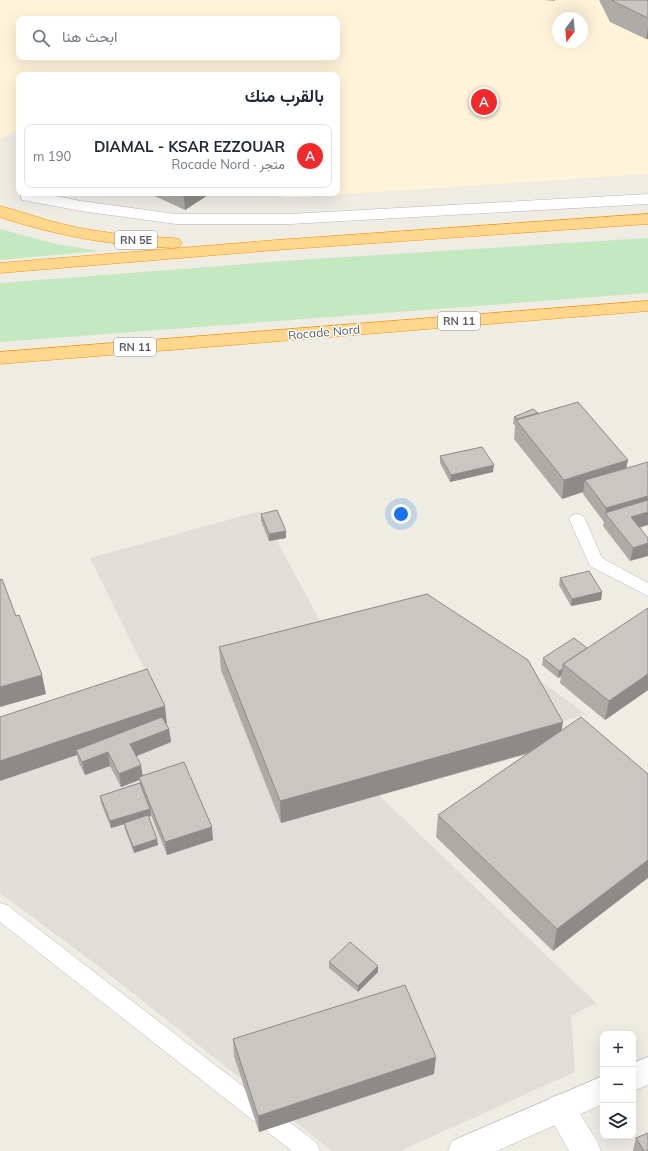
<!DOCTYPE html>
<html lang="ar">
<head>
<meta charset="utf-8">
<style>
  body { margin:0; font-family:Mulish,Vazirmatn,sans-serif; background:#f6f6f7; color:#1f2937; direction:rtl }
  .controls { position:absolute; right:12px; bottom:12px; display:grid; overflow:hidden; border-radius:8px; box-shadow:0 4px 16px #0002 }
  .controls button { width:36px; height:36px; display:grid; place-items:center; padding:0; border:0; border-bottom:1px solid #e0e1e3; background:#fff; color:#1f2937; font:20px sans-serif }
  .compass { position:absolute; left:552px; top:12px; width:36px; height:36px; border-radius:50%; background:#fff; box-shadow:0 4px 16px #0002; rotate:196deg }
  .you { position:absolute; left:401px; top:514px; width:14px; height:14px; margin:-10px; border:3px solid #fff; border-radius:50%; background:#1a73e8; box-shadow:0 0 0 6px #1a73e833 }
  .badge { display:grid; place-items:center; width:26px; height:26px; border-radius:50%; background:#f02a2c; color:#fff; font-size:13px; font-weight:700 }
  .pin { position:absolute; translate:-50% -50%; border:2px solid #fff; box-shadow:0 1px 4px #0006 }
  .list { margin:0; padding:0; list-style:none }
  h2 { display:flex; justify-content:space-between; align-items:center; height:52px; margin:0; padding:0 16px; font-size:17px }
  h2 small { font-size:13px; font-weight:400; color:#747a83 }
  .list li { display:grid; grid-template-columns:26px 1fr auto; gap:12px; align-items:center; box-sizing:border-box; height:64px; margin:0 8px 8px; padding:0 8px; border:1px solid #e0e1e3; border-radius:8px }
  .list b { display:block; font-size:15px; white-space:nowrap }
  .list p { margin:0; font-size:13px; white-space:nowrap; color:#747a83 }
  .list em { font-size:13px; font-style:normal; color:#747a83 }
  .icon { flex:none; width:22px; height:22px; fill:none; stroke:currentColor; stroke-width:2; stroke-linecap:round; stroke-linejoin:round }
  .map { position:relative; flex:none; width:648px; height:1151px; overflow:hidden; direction:ltr }
  .search { position:absolute; background:#fff; box-shadow:0 4px 16px #0002; left:16px; top:16px; width:324px; height:44px; display:flex; align-items:center; gap:10px; box-sizing:border-box; padding:0 14px; border-radius:8px; color:#747a83; font-size:15px }
  .panel { position:absolute; background:#fff; box-shadow:0 4px 16px #0002; left:16px; top:72px; width:324px; height:124px; border-radius:8px; direction:rtl }
  .map>svg:first-child { display:block }
  .commercial { fill:#fff3da; fill-rule:evenodd }
  .industrial { fill:#e0ded9 }
  .green { fill:#c4e8c0 }
  .lines { fill:none; stroke-linecap:round; stroke-linejoin:round }
  .service-casing { stroke:#b5b8bc; stroke-width:1 }
  .minor-casing { stroke:#b5b8bc; stroke-width:1 }
  .tertiary-casing { stroke:#b5b8bc; stroke-width:1 }
  .motorway-casing { stroke:#f49200; stroke-width:1 }
  .service { fill:#fff; fill-rule:evenodd }
  .minor { fill:#fff; fill-rule:evenodd }
  .tertiary { fill:#fff; fill-rule:evenodd }
  .motorway { fill:#ffd78c; fill-rule:evenodd }
  .wall { fill:#aeaba7 }
  .shaded-wall { fill:#8d8b88 }
  .building { fill:#cac7c2; stroke:#8d8b88 }
  .labels { text-anchor:middle; dominant-baseline:central; stroke-width:3; stroke-linejoin:round; paint-order:stroke }
  .shield { fill:#fff; stroke:#8d9094; stroke-width:1 }
  .shield-label { font-size:11px; font-weight:bold; fill:#5c6166 }
  .street-label { font-size:12px; fill:#5c6166; stroke:#fff }
</style>
</head>
<body>
<div class="map">
<svg width="648" height="1151" viewBox="0 0 648 1151">
  <rect width="100%" height="100%" fill="#efece4"/>
  <path class="commercial" d="M 0,0 L 648,0 L 648,174 L 286,198 L 273,193 L 337,193 L 337,75 L 19,75 L 19,129 L 0,139 ZM 558,18 L 582,18 L 582,42 L 558,42 ZM 19,19 L 337,19 L 337,57 L 19,57 Z"/>
  <path class="industrial" d="M 261,511 L 321,623 L 420,595 L 586,714 L 367,784 L 596,1003 L 571,1016 L 575,1072 L 400,1151 L 332,1151 L 105,971 L 0,893 L 0,719 L 148,676 L 90,558 Z"/>
  <g class="green">
    <path d="M 0,229 L 56,244 L 99,251 L 0,260 Z"/>
    <path d="M 648,238 L 648,293 L 0,342 L 0,283 L 297,260 Z"/>
  </g>
  <g class="lines">
    <defs>
      <g id="service">
        <path d="M 577,514 L 582,515 L 585,519 L 602,558 L 648,583 L 648,596 L 590,566 L 569,519 L 572,515 Z"/>
        <path d="M 0,903 L 7,905 L 317,1143 L 320,1151 L 292,1151 L 0,922 Z"/>
      </g>
      <g id="minor">
        <path d="M 20,193 L 39,193 L 81,201 L 176,214 L 290,214 L 648,194 L 648,204 L 290,224 L 176,224 L 81,211 L 28,201 L 22,200 Z"/>
        <path d="M 560,1094 L 570,1098 L 597,1141 L 601,1151 L 569,1151 L 545,1108 L 550,1098 Z"/>
      </g>
      <g id="tertiary">
        <path d="M 648,1057 L 648,1085 L 633,1091 L 633,1063 Z"/>
        <path d="M 603,1076 L 603,1104 L 497,1151 L 448,1151 L 452,1141 Z"/>
      </g>
      <g id="motorway">
        <path d="M 0,206 C 21,211 41,219 62,224 C 99,233 136,236 173,238 L 179,239 L 182,243 L 179,247 L 173,248 C 114,246 56,236 0,217 Z"/>
        <path d="M 648,214 L 648,224 L 276,250 L 0,273 L 0,263 L 276,240 Z"/>
        <path d="M 648,301 L 648,311 L 0,364 L 0,352 Z"/>
      </g>
    </defs>
    <use href="#service" class="service-casing"/>
    <use href="#minor" class="minor-casing"/>
    <use href="#tertiary" class="tertiary-casing"/>
    <use href="#motorway" class="motorway-casing"/>
    <use href="#service" class="service"/>
    <use href="#minor" class="minor"/>
    <use href="#tertiary" class="tertiary"/>
    <use href="#motorway" class="motorway"/>
  </g>
  <g class="wall">
    <path d="M 543,0 L 555,0 L 555,1 Z"/>
    <path d="M 599,0 L 648,0 L 648,39 L 646,39 L 610,22 Z"/>
    <path d="M 148,193 L 211,193 L 185,210 Z"/>
    <path d="M 538,413 L 626,468 L 640,528 L 630,561 L 603,526 L 604,522 L 583,494 L 583,492 L 562,499 L 514,439 L 515,425 L 513,424 L 514,417 Z"/>
    <path d="M 440,456 L 493,472 L 450,482 L 440,463 Z"/>
    <path d="M 261,514 L 286,531 L 286,538 L 269,541 L 261,521 Z"/>
    <path d="M 560,578 L 602,592 L 601,600 L 571,606 L 559,585 Z"/>
    <path d="M 648,608 L 648,690 L 605,720 L 560,683 L 561,676 L 558,678 L 542,665 L 543,658 L 587,648 Z"/>
    <path d="M 219,647 L 562,730 L 648,774 L 553,951 L 436,837 L 438,815 L 527,754 L 281,823 L 221,670 Z"/>
    <path d="M 0,717 L 167,725 L 169,729 L 171,742 L 136,756 L 143,776 L 213,840 L 167,855 L 151,815 L 151,816 L 148,816 L 158,845 L 134,853 L 125,829 L 124,824 L 111,828 L 101,803 L 100,796 L 140,783 L 139,780 L 121,787 L 110,766 L 85,775 L 79,763 L 77,755 Z"/>
    <path d="M 329,962 L 378,972 L 358,992 L 329,968 Z"/>
    <path d="M 233,1039 L 434,1074 L 259,1132 L 234,1056 Z"/>
    <path d="M 636,1138 L 648,1151 L 633,1151 L 633,1150 Z"/>
  </g>
  <g class="shaded-wall">
    <path d="M 648,28 L 648,39 L 646,39 Z"/>
    <path d="M 190,193 L 211,193 L 185,210 L 184,197 Z"/>
    <path d="M 628,460 L 624,479 L 585,480 L 583,492 L 562,499 L 564,480 Z"/>
    <path d="M 494,465 L 493,472 L 450,482 L 451,475 Z"/>
    <path d="M 648,496 L 648,509 L 606,513 L 606,508 Z"/>
    <path d="M 648,512 L 648,525 L 629,531 L 631,517 Z"/>
    <path d="M 286,531 L 286,538 L 269,541 L 269,534 Z"/>
    <path d="M 648,543 L 648,556 L 630,561 L 633,548 Z"/>
    <path d="M 602,592 L 601,600 L 571,606 L 572,599 Z"/>
    <path d="M 563,669 L 561,676 L 558,678 L 559,671 Z"/>
    <path d="M 648,674 L 648,690 L 605,720 L 609,701 Z"/>
    <path d="M 42,675 L 46,694 L 0,707 L 0,687 Z"/>
    <path d="M 165,706 L 167,725 L 79,755 L 76,750 L 77,755 L 0,781 L 0,761 Z"/>
    <path d="M 563,722 L 559,744 L 281,823 L 280,801 Z"/>
    <path d="M 169,729 L 171,742 L 132,758 L 130,744 Z"/>
    <path d="M 108,752 L 110,766 L 85,775 L 82,762 Z"/>
    <path d="M 141,765 L 143,778 L 139,777 L 139,780 L 121,787 L 119,774 Z"/>
    <path d="M 150,809 L 151,816 L 111,828 L 110,821 Z"/>
    <path d="M 212,827 L 213,840 L 167,855 L 165,842 Z"/>
    <path d="M 157,839 L 158,845 L 134,853 L 133,847 Z"/>
    <path d="M 648,860 L 648,878 L 553,951 L 557,929 Z"/>
    <path d="M 378,966 L 378,972 L 358,992 L 358,986 Z"/>
    <path d="M 436,1057 L 434,1074 L 259,1132 L 258,1116 Z"/>
  </g>
  <g class="building">
    <path d="M 612,0 L 648,0 L 648,18 L 613,1 Z"/>
    <path d="M 175,193 L 190,193 L 184,197 Z"/>
    <path d="M 578,402 L 628,460 L 564,480 L 516,420 Z"/>
    <path d="M 533,409 L 538,413 L 517,419 L 514,417 Z"/>
    <path d="M 482,447 L 494,465 L 451,475 L 440,456 Z"/>
    <path d="M 648,462 L 648,496 L 606,508 L 585,480 Z"/>
    <path d="M 648,500 L 648,512 L 631,517 L 648,538 L 648,543 L 633,548 L 605,513 Z"/>
    <path d="M 277,510 L 286,531 L 269,534 L 261,514 Z"/>
    <path d="M 589,571 L 602,592 L 572,599 L 560,578 Z"/>
    <path d="M 2,579 L 16,616 L 19,615 L 42,675 L 0,687 L 0,580 Z"/>
    <path d="M 427,594 L 528,660 L 563,722 L 280,801 L 219,647 Z"/>
    <path d="M 648,608 L 648,674 L 609,701 L 563,664 Z"/>
    <path d="M 574,638 L 587,648 L 563,664 L 563,669 L 559,671 L 543,658 Z"/>
    <path d="M 147,669 L 165,706 L 0,761 L 0,717 Z"/>
    <path d="M 162,717 L 169,729 L 130,744 L 141,765 L 119,774 L 108,752 L 82,762 L 76,750 Z"/>
    <path d="M 581,717 L 648,774 L 648,860 L 557,929 L 438,815 Z"/>
    <path d="M 184,762 L 212,827 L 165,842 L 139,777 Z"/>
    <path d="M 140,783 L 150,809 L 110,821 L 100,796 Z"/>
    <path d="M 148,815 L 157,839 L 133,847 L 124,823 Z"/>
    <path d="M 350,942 L 378,966 L 358,986 L 329,962 Z"/>
    <path d="M 405,985 L 436,1057 L 258,1116 L 233,1039 Z"/>
    <path d="M 648,1133 L 648,1151 L 644,1151 L 636,1138 Z"/>
  </g>
  <g class="labels">
    <g class="shield">
      <rect x="115" y="231" width="42" height="18" rx="3"/>
      <rect x="438" y="312" width="42" height="18" rx="3"/>
      <rect x="114" y="338" width="42" height="18" rx="3"/>
    </g>
    <g class="shield-label">
      <text x="136" y="240">RN 5E</text>
      <text x="459" y="321">RN 11</text>
      <text x="135" y="347">RN 11</text>
    </g>
    <g class="street-label">
      <text transform="translate(324 332) rotate(-5)">Rocade Nord</text>
    </g>
  </g>
</svg>
<div class="controls">
<button>+</button>
<button>−</button>
<button><svg class="icon" aria-label="layers" viewBox="0 0 24 24"><path d="M12 4l9 5-9 5-9-5zM3 14l9 5 9-5"/></svg></button>
</div>
<svg class="compass" viewBox="-18 -18 36 36"><path d="M0-13l5 13h-10z" fill="#e53935"/><path d="M0 13l5-13h-10z" fill="#747a83"/></svg>
<div class="you"></div>
<div class="pin badge" style="left:484px;top:102px">A</div>
<div class="search"><svg class="icon" aria-label="search" viewBox="0 0 24 24"><circle cx="10" cy="10" r="6"/><path d="M15 15l6 6"/></svg>ابحث هنا</div>
<section class="panel">
<h2>بالقرب منك<small></small></h2>
<ul class="list">
<li><span class="badge">A</span><div><b>DIAMAL - KSAR EZZOUAR</b><p>متجر · Rocade Nord</p></div><em>190 m</em></li>
</ul>
</section>
</div>
</body>
</html>
